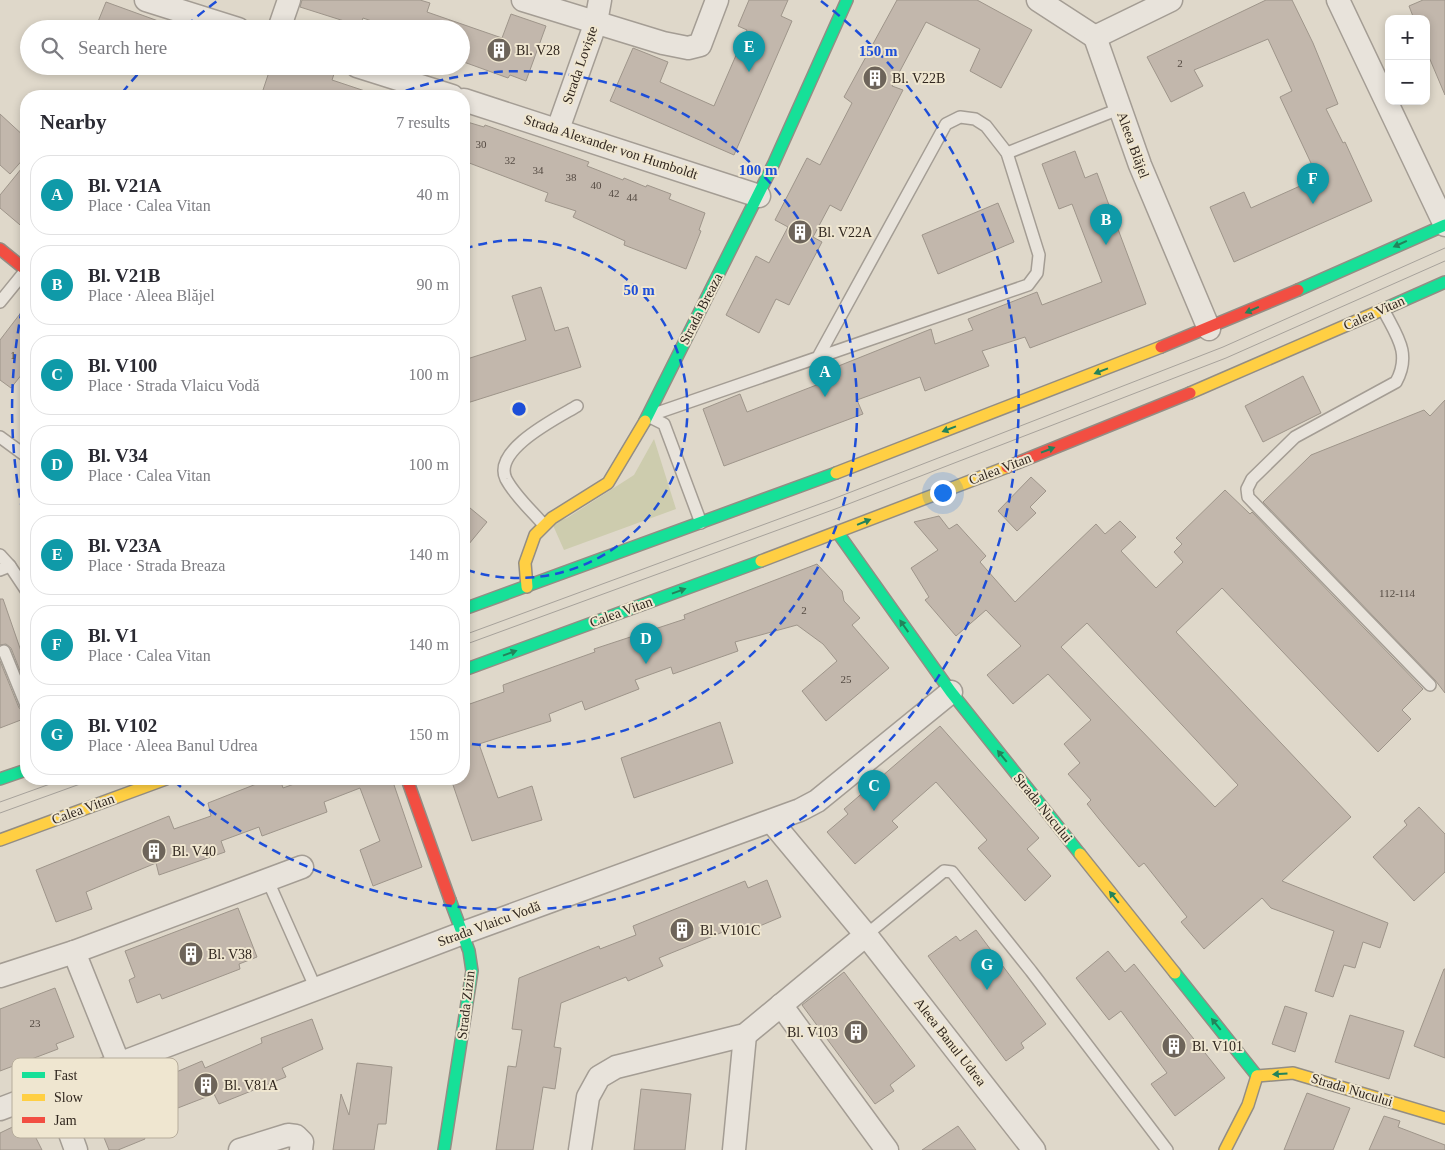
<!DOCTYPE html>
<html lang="en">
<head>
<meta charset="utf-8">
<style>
  body { margin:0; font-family:"Times New Roman",serif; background:#f2f2f3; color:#2b2b33 }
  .controls { position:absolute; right:15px; top:15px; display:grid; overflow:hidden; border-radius:10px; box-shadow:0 2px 8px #0003 }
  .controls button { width:45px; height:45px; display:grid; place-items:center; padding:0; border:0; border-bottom:1px solid #e1e1e2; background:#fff; color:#2b2b33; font:25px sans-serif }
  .you { position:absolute; left:942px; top:492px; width:18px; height:18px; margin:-12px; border:4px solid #fff; border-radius:50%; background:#1a73e8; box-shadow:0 0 0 8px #1a73e833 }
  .badge { display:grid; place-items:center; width:32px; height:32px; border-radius:50%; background:#db2777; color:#fff; font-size:16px; font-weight:700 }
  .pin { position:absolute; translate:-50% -41px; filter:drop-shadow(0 1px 2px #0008) }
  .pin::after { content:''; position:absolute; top:26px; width:18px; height:15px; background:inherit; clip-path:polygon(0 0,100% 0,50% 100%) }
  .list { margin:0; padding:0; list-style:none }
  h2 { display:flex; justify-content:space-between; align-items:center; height:65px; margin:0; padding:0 20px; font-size:21px }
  h2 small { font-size:16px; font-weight:400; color:#7c7c81 }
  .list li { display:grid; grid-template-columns:32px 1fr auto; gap:15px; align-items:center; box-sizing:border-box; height:80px; margin:0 10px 10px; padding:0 10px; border:1px solid #e1e1e2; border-radius:20px }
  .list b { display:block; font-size:19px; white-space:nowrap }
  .list p { margin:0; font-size:16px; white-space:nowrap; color:#7c7c81 }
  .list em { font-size:16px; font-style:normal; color:#7c7c81 }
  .icon { flex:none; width:28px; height:28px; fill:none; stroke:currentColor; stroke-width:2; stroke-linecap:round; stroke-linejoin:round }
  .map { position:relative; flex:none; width:1445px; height:1150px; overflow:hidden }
  .search { position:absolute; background:#fff; box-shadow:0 2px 8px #0003; left:20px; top:20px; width:450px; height:55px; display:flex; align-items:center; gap:12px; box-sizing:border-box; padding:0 18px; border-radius:28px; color:#7c7c81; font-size:19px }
  .panel { position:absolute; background:#fff; box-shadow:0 2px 8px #0003; left:20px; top:90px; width:450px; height:695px; border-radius:20px }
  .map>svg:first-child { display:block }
  .green { fill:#cdccae }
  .building { fill:#c2b7ac; stroke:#9e958a; fill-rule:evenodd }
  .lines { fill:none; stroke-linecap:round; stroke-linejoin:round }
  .lane-casing { stroke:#a49d94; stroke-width:14 }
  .street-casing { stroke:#a49d94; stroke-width:25 }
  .fast-casing { stroke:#938d84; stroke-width:14 }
  .slow-casing { stroke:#938d84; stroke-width:14 }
  .jam-casing { stroke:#938d84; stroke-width:14 }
  .lane { stroke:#e8e3db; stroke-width:11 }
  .street { stroke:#e8e3db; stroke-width:22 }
  .fast { stroke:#16e098; stroke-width:11 }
  .slow { stroke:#ffcf43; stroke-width:11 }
  .jam { stroke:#f24e42; stroke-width:11 }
  .tram { stroke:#a7a29b; stroke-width:1 }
  .oneway { fill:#23835b }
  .ring { fill:none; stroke:#1d4ed8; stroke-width:2.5; stroke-dasharray:9 6 }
  .labels { text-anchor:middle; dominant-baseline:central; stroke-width:4; stroke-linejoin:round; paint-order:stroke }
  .number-label { font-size:11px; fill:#544a42 }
  .poi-label { font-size:14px; fill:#30261e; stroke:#efe6d0; text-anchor:start }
  .street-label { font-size:14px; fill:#30261e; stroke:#efe6d0 }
  .key { fill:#efe6d0; stroke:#b6ac9b; stroke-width:1 }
  .key-label { font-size:14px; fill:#30261e }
  .centre { fill:#1d4ed8; stroke:#efe6d0; stroke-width:2.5 }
  .ring-label { font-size:15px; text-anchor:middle; font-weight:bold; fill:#1d4ed8; stroke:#efe6d0; stroke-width:4; stroke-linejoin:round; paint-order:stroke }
</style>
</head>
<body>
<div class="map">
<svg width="1445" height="1150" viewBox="0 0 1445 1150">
  <rect width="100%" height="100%" fill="#dfd8ca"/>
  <path class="green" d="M 654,439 L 676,509 L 564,550 L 552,523 L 567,518 L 634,475 Z"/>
  <g class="building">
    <path d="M 302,0 L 420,0 L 430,3 L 427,12 L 502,38 L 511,14 L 546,26 L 526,81 L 510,75 L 508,78 L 461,61 L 461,29 L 395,29 L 363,18 L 360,26 L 300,7 Z"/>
    <path d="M 749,0 L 788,0 L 781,16 L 792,21 L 734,155 L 610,101 L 633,48 L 668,62 L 660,82 L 714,106 L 747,30 L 738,26 Z"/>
    <path d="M 897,0 L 977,0 L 1032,30 L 1001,88 L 970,71 L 980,49 L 926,22 L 892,86 L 903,90 L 841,211 L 830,205 L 813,237 L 822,242 L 789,305 L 776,299 L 759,333 L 726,315 L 756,256 L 769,263 L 788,227 L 775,220 L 807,158 L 820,165 L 852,103 L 844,97 Z"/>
    <path d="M 1266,0 L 1292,0 L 1313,43 L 1338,104 L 1326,109 L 1343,143 L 1345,142 L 1372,201 L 1234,262 L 1210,207 L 1244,192 L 1251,208 L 1318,178 L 1280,97 L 1292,91 L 1268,39 L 1194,70 L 1203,86 L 1171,102 L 1147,57 Z"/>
    <path d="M 1423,0 L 1445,0 L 1445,95 L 1426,50 L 1426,19 L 1414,19 L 1409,6 Z"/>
    <path d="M 106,2 L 172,26 L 172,29 L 95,29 Z"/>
    <path d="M 271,66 L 311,66 L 334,74 L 332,80 L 371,93 L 371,96 L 261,96 Z"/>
    <path d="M 0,114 L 26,138 L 26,156 L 10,174 L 0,165 Z"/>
    <path d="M 464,121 L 484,127 L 485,125 L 589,162 L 587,166 L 623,180 L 624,178 L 646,187 L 647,185 L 671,194 L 669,199 L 705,213 L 699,230 L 701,231 L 686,269 L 624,245 L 625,241 L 573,217 L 576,211 L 545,201 L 548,193 L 464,161 Z"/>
    <path d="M 1075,151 L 1085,178 L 1097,173 L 1146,304 L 1030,348 L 1025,337 L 982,351 L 989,366 L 925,391 L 920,377 L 857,400 L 863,414 L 724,466 L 703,409 L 740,394 L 747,412 L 819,384 L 816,375 L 931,329 L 935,344 L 973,330 L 968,319 L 1037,292 L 1042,305 L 1102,282 L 1072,204 L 1059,209 L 1042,164 Z"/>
    <path d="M 26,163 L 26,230 L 0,208 L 0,195 Z"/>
    <path d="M 998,203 L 1014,242 L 938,274 L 922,235 Z"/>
    <path d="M 541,287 L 555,331 L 568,327 L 581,367 L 464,404 L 464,360 L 526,340 L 512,296 Z"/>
    <path d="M 26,306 L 26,369 L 11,388 L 0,380 L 0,340 Z"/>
    <path d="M 1303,376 L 1321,413 L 1263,442 L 1245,406 Z"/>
    <path d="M 1445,400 L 1445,693 L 1435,680 L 1263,502 L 1311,455 L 1424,410 L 1430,416 Z"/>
    <path d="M 1031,477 L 1046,491 L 1030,507 L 1036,513 L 1017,531 L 998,511 Z"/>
    <path d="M 1225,490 L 1250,514 L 1252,512 L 1423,689 L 1402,710 L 1411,719 L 1378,752 L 1222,588 L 1176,632 L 1351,817 L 1282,881 L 1388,923 L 1380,948 L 1363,942 L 1355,968 L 1344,965 L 1333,997 L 1315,991 L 1334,931 L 1271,908 L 1262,898 L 1204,949 L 1181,922 L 1187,917 L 1144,863 L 1139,867 L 1099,819 L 1087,804 L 1091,800 L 1068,774 L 1080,763 L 1064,744 L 1091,720 L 1048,674 L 1013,704 L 987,675 L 1021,646 L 986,610 L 956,636 L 925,600 L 929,597 L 911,568 L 938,550 L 914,522 L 939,516 L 949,529 L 957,524 L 986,556 L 980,562 L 1015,602 L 1096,524 L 1105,534 L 1120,521 L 1136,537 L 1121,551 L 1156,588 L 1183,562 L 1174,552 L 1182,544 L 1176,538 ZM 1087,623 L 1238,785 L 1215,807 L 1061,647 Z"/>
    <path d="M 464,503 L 487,522 L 464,550 Z"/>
    <path d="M 817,564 L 842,591 L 844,601 L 860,618 L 852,625 L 889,668 L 826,721 L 802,691 L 837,661 L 823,644 L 797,625 L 735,642 L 738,651 L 673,674 L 671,667 L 635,680 L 639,689 L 585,710 L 582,701 L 549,714 L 551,721 L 479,744 L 498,798 L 532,786 L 542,820 L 472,841 L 451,779 L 464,779 L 464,706 L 504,692 L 503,685 L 595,652 L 594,649 L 685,619 L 684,615 Z"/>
    <path d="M 0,599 L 3,599 L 22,654 L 26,652 L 26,686 L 11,648 L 6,644 L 0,645 Z"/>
    <path d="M 0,661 L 19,708 L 26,712 L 26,718 L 0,728 Z"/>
    <path d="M 720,722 L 733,763 L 634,798 L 621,758 Z"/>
    <path d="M 940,726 L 1039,838 L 1027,849 L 1051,876 L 1025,901 L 978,848 L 987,840 L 936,782 L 892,821 L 898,827 L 855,864 L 827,832 L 848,814 L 844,809 Z"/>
    <path d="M 269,779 L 280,779 L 283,788 L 308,779 L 392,779 L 422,867 L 373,886 L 360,850 L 380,841 L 360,788 L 324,802 L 327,812 L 262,836 L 259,827 L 221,841 L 225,852 L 159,875 L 156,863 L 86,892 L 92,909 L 56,922 L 36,870 L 169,816 L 174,829 L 211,816 L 208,803 Z"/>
    <path d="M 1419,807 L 1445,834 L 1445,872 L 1414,901 L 1373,857 L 1407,825 L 1404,821 Z"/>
    <path d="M 767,880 L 781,917 L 743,933 L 740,925 L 659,958 L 663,966 L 628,981 L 626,977 L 561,1003 L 554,1047 L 561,1048 L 555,1089 L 543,1087 L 533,1150 L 496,1150 L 508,1066 L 516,1067 L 522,1030 L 512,1029 L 519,978 L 599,946 L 600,949 L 636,935 L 633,926 L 745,881 L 748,888 Z"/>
    <path d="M 238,908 L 257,957 L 239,964 L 240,969 L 162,999 L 160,994 L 137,1003 L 129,980 L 135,977 L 125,951 Z"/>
    <path d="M 976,930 L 1046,1024 L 1021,1043 L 1024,1048 L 1006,1061 L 928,956 L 956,936 L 960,941 Z"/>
    <path d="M 1108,951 L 1125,972 L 1134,964 L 1225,1078 L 1175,1116 L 1151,1084 L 1167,1073 L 1121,1011 L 1109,1020 L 1076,978 Z"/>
    <path d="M 1444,969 L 1445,969 L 1445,1058 L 1414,1046 Z"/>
    <path d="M 844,972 L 915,1066 L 890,1085 L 894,1091 L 875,1104 L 802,1005 Z"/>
    <path d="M 55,988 L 74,1037 L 56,1044 L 58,1049 L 0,1071 L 0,1009 Z"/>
    <path d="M 1285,1006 L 1307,1013 L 1295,1052 L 1272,1044 Z"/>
    <path d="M 1350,1015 L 1404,1031 L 1389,1079 L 1335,1062 Z"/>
    <path d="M 312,1019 L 323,1049 L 282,1068 L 286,1077 L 219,1104 L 214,1094 L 139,1123 L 145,1139 L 118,1150 L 109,1150 L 92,1108 L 202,1061 L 205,1068 L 262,1043 L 261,1038 Z"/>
    <path d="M 357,1063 L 392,1067 L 386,1124 L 378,1124 L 374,1150 L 333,1150 L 341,1094 L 349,1115 Z"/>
    <path d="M 641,1089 L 691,1094 L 685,1150 L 634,1150 Z"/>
    <path d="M 1307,1093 L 1350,1108 L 1333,1150 L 1284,1150 Z"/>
    <path d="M 1384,1116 L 1400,1121 L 1398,1127 L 1445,1145 L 1445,1150 L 1369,1150 Z"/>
    <path d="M 27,1120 L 42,1150 L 0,1150 L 0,1133 Z"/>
    <path d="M 958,1126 L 976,1150 L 922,1150 Z"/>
  </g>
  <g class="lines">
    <defs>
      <g id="lane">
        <path d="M 1007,153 L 1119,109"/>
        <path d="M 0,302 L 26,270"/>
        <path d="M 1383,309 C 1396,335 1412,353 1396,382 L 1295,437 L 1252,479 L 1247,489 L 1248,497 L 1430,685"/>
        <path d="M 654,414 L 1028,285 L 1037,273 L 1039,255 L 1007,153 L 986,126 L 975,119 L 960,117 L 946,124 L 817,359"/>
        <path d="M 648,416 L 664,424 L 701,523"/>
        <path d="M 0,437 L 26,456"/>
        <path d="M 543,524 C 531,510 515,496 506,479 C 492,450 557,418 577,406"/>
        <path d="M 0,555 L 10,566"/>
        <path d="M 0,570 L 10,566 L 26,590"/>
        <path d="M 4,651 L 26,705"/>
        <path d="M 268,881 L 316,989"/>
        <path d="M 866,935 L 944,871 L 952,872 L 1031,971 L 1167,1150"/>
      </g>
      <g id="street">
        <path d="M 146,0 L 238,29"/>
        <path d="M 523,0 L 663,43 L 688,48 L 700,45 L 717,0"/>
        <path d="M 1038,0 L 1095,37"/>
        <path d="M 1338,0 L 1445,225"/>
        <path d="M 279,29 L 289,0"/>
        <path d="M 1095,37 L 1140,165 L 1209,329"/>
        <path d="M 1095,37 L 1171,0"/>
        <path d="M 357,66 L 452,96"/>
        <path d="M 464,100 L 759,196"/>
        <path d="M 558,129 L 596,22 L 600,0"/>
        <path d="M 771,821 L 866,935 L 1034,1150"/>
        <path d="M 74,952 L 119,1064"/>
        <path d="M 0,976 L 74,952 L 302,867"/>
        <path d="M 781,1005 L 887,1150"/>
        <path d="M 54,1089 L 76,1150"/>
        <path d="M 0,1109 L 463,933 L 800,810 L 817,801 L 951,692"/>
        <path d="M 240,1150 L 288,1135 L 296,1136 L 302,1142 L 301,1150"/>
        <path d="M 580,1150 L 588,1097 L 599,1077 L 616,1067 L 745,1035 L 866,935"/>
        <path d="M 734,1150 L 745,1035"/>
      </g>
      <g id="fast">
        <path d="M 1298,290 L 1445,225"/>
        <path d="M 1384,309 L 1445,282"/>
        <path d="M 645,421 L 773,165 L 847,0"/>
        <path d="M 838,533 L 951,692 L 1080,854"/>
        <path d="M 464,609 L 836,473"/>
        <path d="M 464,670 L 761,561"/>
        <path d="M 0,779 L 26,770"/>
        <path d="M 1175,973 L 1257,1076"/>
        <path d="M 444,1150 L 472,971 L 469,951 L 450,900"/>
      </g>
      <g id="slow">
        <path d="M 1190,393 L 1384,309"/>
        <path d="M 836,473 L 1161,347"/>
        <path d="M 761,561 L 1007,467"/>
        <path d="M 527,587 L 525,563 L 535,535 L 552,518 L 608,483 L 645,421"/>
        <path d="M 0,840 L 166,779"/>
        <path d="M 1080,854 L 1175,973"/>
        <path d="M 1257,1076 L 1293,1073 L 1445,1118"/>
        <path d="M 1225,1150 L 1248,1105 L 1257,1076"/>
      </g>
      <g id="jam">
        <path d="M 0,249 L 26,270"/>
        <path d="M 1161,347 L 1298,290"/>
        <path d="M 1007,467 L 1190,393"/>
        <path d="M 407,779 L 450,900"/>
      </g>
    </defs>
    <use href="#lane" class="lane-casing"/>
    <use href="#street" class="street-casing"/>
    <use href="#fast" class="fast-casing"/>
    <use href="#slow" class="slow-casing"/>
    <use href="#jam" class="jam-casing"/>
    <use href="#lane" class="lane"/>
    <use href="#street" class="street"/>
    <use href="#fast" class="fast"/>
    <use href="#slow" class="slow"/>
    <use href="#jam" class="jam"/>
    <g class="tram">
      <path d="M 464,635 L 833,499 L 1223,347 L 1445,248"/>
      <path d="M 464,645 L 838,508 L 1226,358 L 1445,261"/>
      <path d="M 0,802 L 64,779"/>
      <path d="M 0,813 L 94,779"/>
    </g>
  </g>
  <defs><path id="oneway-solid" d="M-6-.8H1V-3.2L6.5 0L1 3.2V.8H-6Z" transform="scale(1.25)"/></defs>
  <g class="oneway">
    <use href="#oneway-solid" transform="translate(1400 244) rotate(156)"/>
    <use href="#oneway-solid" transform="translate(1252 310) rotate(156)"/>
    <use href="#oneway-solid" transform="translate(1101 371) rotate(159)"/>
    <use href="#oneway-solid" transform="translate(949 429) rotate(159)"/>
    <use href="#oneway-solid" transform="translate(1048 450) rotate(-21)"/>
    <use href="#oneway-solid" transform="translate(864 522) rotate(-22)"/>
    <use href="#oneway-solid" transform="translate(679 591) rotate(-20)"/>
    <use href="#oneway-solid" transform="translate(904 626) rotate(-125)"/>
    <use href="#oneway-solid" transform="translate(510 653) rotate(-20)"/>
    <use href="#oneway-solid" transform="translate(1002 756) rotate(-129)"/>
    <use href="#oneway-solid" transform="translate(1114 897) rotate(-129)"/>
    <use href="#oneway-solid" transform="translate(1216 1024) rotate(-129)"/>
    <use href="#oneway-solid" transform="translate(1280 1074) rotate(176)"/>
  </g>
  <g class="ring">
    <path d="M464 249A169 169 0 1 1 464 569"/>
    <path d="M392 96A338 338 0 1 1 466 743"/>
    <path d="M26 527A507 507 0 0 1 26 291M122 93A507 507 0 0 1 145 66M186 26A507 507 0 0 1 217 1M821 1A507 507 0 1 1 173 780"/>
  </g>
  <defs>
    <symbol id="building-disc" viewBox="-11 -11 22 22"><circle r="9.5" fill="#6d645a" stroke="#efe6d0"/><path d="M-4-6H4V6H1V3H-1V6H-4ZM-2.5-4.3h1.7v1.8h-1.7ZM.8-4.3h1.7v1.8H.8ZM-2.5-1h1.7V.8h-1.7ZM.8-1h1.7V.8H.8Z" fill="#fff"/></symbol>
  </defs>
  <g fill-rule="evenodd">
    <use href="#building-disc" x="485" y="36" width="28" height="28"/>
    <use href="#building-disc" x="861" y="64" width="28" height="28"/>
    <use href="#building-disc" x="786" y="218" width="28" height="28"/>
    <use href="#building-disc" x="140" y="837" width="28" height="28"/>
    <use href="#building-disc" x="668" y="916" width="28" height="28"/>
    <use href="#building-disc" x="177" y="940" width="28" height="28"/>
    <use href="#building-disc" x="842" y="1018" width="28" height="28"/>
    <use href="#building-disc" x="1160" y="1032" width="28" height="28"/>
    <use href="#building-disc" x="192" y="1071" width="28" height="28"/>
  </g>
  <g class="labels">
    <g class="number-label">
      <text x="1180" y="63">2</text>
      <text x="481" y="144">30</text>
      <text x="510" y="160">32</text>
      <text x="538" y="170">34</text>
      <text x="571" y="177">38</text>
      <text x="596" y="185">40</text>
      <text x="614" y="193">42</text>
      <text x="632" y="197">44</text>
      <text x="13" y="355">1</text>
      <text x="1397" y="593">112-114</text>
      <text x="804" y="610">2</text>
      <text x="846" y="679">25</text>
      <text x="35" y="1023">23</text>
    </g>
    <g class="poi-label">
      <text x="516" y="50">Bl. V28</text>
      <text x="892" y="78">Bl. V22B</text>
      <text x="818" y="232">Bl. V22A</text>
      <text x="172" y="851">Bl. V40</text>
      <text x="700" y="930">Bl. V101C</text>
      <text x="208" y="954">Bl. V38</text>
      <text x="838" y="1032" text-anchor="end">Bl. V103</text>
      <text x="1192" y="1046">Bl. V101</text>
      <text x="224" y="1085">Bl. V81A</text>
    </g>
    <g class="street-label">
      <text transform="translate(580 65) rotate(-71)">Strada Loviște</text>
      <text transform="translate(1133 145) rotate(70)">Aleea Blăjel</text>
      <text transform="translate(611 147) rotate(18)">Strada Alexander von Humboldt</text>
      <text transform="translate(701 309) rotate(-63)">Strada Breaza</text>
      <text transform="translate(1374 313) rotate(-24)">Calea Vitan</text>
      <text transform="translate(1000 469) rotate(-21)">Calea Vitan</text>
      <text transform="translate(621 612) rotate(-20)">Calea Vitan</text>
      <text transform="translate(1043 808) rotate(51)">Strada Nucului</text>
      <text transform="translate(83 809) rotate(-20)">Calea Vitan</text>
      <text transform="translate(489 924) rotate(-20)">Strada Vlaicu Vodă</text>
      <text transform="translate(466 1005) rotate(-83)">Strada Zizin</text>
      <text transform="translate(950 1042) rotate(52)">Aleea Banul Udrea</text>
      <text transform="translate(1352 1090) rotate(17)">Strada Nucului</text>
    </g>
  </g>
  <rect x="12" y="1058" width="166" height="80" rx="8" class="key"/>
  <rect x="22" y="1072" width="23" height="6" fill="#16e098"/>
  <rect x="22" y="1094" width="23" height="7" fill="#ffcf43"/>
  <rect x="22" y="1117" width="23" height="6" fill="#f24e42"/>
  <g class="key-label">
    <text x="54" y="1080">Fast</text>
    <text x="54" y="1102">Slow</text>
    <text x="54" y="1125">Jam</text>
  </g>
  <circle cx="519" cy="409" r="8" class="centre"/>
  <g class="ring-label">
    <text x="878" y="56">150 m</text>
    <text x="758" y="175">100 m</text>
    <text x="639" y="295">50 m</text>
  </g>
</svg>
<div class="controls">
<button>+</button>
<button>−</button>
</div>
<div class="you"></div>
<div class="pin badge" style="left:825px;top:397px;background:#0f9aa8">A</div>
<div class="pin badge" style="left:1106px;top:245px;background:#0f9aa8">B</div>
<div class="pin badge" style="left:874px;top:811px;background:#0f9aa8">C</div>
<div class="pin badge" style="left:646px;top:664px;background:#0f9aa8">D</div>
<div class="pin badge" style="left:749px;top:72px;background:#0f9aa8">E</div>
<div class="pin badge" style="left:1313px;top:204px;background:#0f9aa8">F</div>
<div class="pin badge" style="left:987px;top:990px;background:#0f9aa8">G</div>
<div class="search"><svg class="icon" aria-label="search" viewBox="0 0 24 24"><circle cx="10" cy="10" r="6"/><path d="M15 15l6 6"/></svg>Search here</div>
<section class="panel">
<h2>Nearby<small>7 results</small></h2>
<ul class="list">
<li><span class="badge" style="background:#0f9aa8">A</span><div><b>Bl. V21A</b><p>Place · Calea Vitan</p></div><em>40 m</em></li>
<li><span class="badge" style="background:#0f9aa8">B</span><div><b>Bl. V21B</b><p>Place · Aleea Blăjel</p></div><em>90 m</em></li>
<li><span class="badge" style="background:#0f9aa8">C</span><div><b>Bl. V100</b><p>Place · Strada Vlaicu Vodă</p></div><em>100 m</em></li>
<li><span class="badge" style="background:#0f9aa8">D</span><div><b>Bl. V34</b><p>Place · Calea Vitan</p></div><em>100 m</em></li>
<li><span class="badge" style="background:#0f9aa8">E</span><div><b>Bl. V23A</b><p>Place · Strada Breaza</p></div><em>140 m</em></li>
<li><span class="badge" style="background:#0f9aa8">F</span><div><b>Bl. V1</b><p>Place · Calea Vitan</p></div><em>140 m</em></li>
<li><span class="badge" style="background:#0f9aa8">G</span><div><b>Bl. V102</b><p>Place · Aleea Banul Udrea</p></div><em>150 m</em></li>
</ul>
</section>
</div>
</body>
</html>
